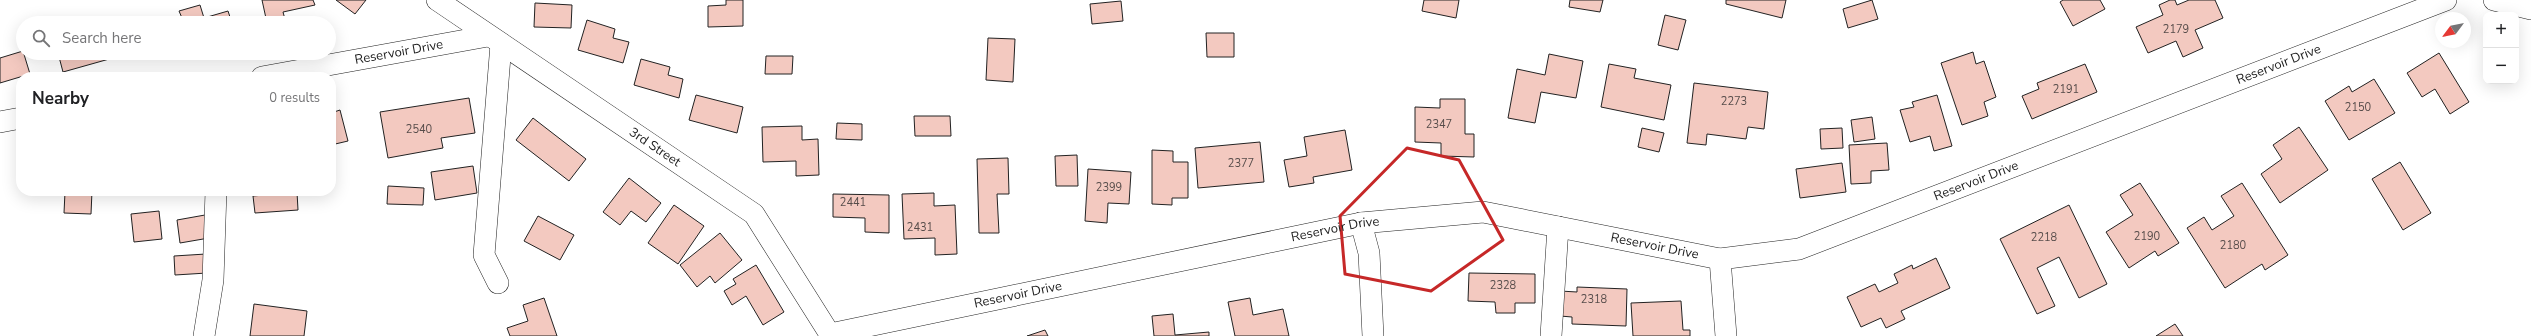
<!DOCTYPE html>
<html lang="en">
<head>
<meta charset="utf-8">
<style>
  body { margin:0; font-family:"Nunito Sans",sans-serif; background:#f6f6f6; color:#202124 }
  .controls { position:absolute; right:12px; top:12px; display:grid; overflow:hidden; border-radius:8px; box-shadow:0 4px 16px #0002 }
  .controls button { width:36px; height:36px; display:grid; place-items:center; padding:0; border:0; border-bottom:1px solid #e0e0e0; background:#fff; color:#202124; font:20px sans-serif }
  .compass { position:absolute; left:2435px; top:12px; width:36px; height:36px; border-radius:50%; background:#fff; box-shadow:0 4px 16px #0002; rotate:238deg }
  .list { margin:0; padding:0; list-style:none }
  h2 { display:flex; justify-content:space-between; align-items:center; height:52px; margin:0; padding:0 16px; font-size:17px }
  h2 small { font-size:13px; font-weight:400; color:#757577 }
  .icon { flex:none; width:22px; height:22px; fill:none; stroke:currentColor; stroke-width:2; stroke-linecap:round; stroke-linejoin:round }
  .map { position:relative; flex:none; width:2531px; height:336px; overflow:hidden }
  .search { position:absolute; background:#fff; box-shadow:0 4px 16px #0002; left:16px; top:16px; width:320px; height:44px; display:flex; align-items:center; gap:10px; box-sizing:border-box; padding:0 14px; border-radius:22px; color:#757577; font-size:15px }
  .panel { position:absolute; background:#fff; box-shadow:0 4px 16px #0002; left:16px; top:72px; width:320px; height:124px; border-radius:16px }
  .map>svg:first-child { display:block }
  .building { fill:#f3c9c0; stroke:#222 }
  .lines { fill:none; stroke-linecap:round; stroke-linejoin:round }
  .minor-casing { stroke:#222; stroke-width:22 }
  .minor { stroke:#fff; stroke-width:21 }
  .marked { fill:none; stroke:#c62828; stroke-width:3; stroke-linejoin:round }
  .labels { text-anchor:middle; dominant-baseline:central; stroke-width:3; stroke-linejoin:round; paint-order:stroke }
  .number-label { font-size:11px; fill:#564c4a }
  .street-label { font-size:13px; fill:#222; stroke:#fff }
</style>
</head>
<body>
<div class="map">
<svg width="2531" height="336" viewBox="0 0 2531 336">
  <rect width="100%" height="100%" fill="#fff"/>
  <g class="building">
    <path d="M 262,0 L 313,0 L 315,5 L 283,12 L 286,23 L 267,23 Z"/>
    <path d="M 336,0 L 366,0 L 355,14 Z"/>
    <path d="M 726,0 L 743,0 L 743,26 L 708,27 L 708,6 L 726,5 Z"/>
    <path d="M 1424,0 L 1459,0 L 1456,18 L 1422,11 Z"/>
    <path d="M 1570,0 L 1603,0 L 1600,12 L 1569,7 Z"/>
    <path d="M 1726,0 L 1786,0 L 1782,18 L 1726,4 Z"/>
    <path d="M 1872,0 L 1878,19 L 1848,28 L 1843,9 Z"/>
    <path d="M 2063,0 L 2100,0 L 2105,9 L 2073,26 L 2060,2 Z"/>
    <path d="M 2170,0 L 2175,0 L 2177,5 L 2189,0 L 2215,0 L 2223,18 L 2195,30 L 2203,48 L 2183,57 L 2176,41 L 2148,53 L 2136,27 L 2163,15 L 2159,5 Z"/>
    <path d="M 1121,1 L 1123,21 L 1092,24 L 1090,4 Z"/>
    <path d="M 535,3 L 572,5 L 571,28 L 534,27 Z"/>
    <path d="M 200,5 L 204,18 L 228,11 L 232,23 L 166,23 L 182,18 L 179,11 Z"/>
    <path d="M 1665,15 L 1686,20 L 1678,50 L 1658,45 Z"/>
    <path d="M 587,20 L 615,29 L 613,38 L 629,42 L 623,63 L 578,50 Z"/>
    <path d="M 1206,33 L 1234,33 L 1234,57 L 1207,57 Z"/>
    <path d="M 988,38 L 1015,39 L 1013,82 L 986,80 Z"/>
    <path d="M 23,51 L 30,74 L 0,83 L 0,58 Z"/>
    <path d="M 1973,52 L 1976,64 L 1984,61 L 1996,97 L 1984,102 L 1988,116 L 1962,125 L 1941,63 Z"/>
    <path d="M 58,53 L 127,53 L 127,54 L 63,72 Z"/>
    <path d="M 2439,53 L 2469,102 L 2450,114 L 2435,89 L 2422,97 L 2407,73 Z"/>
    <path d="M 1549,54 L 1583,61 L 1576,98 L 1541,92 L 1535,123 L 1508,118 L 1517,69 L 1545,75 Z"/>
    <path d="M 766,56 L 793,56 L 792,74 L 765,74 Z"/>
    <path d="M 641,59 L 670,67 L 668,75 L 683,79 L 679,98 L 634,85 Z"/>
    <path d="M 1609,64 L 1636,69 L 1634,78 L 1671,85 L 1664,120 L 1601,107 Z"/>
    <path d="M 2085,64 L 2097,92 L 2032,119 L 2022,96 L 2039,89 L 2037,83 Z"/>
    <path d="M 2374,79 L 2395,113 L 2349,140 L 2325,101 L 2349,86 L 2352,92 Z"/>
    <path d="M 1694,83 L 1768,92 L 1764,129 L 1748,127 L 1746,139 L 1707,134 L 1706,145 L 1687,143 Z"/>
    <path d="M 696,95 L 743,107 L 737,133 L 689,120 Z"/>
    <path d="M 1937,95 L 1952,146 L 1934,151 L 1930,136 L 1910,142 L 1900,110 L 1914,107 L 1912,102 Z"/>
    <path d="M 469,98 L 475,133 L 441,138 L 443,148 L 388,158 L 380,112 Z"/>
    <path d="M 1440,99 L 1465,99 L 1465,134 L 1474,134 L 1474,157 L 1441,156 L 1441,143 L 1415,142 L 1415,107 L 1440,108 Z"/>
    <path d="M 340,110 L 348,141 L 331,145 L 331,113 Z"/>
    <path d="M 914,116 L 950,116 L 951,136 L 915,136 Z"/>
    <path d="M 1872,117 L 1875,139 L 1854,142 L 1851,120 Z"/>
    <path d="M 533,118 L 586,159 L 569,181 L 516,140 Z"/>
    <path d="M 837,123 L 862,124 L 862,140 L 836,139 Z"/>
    <path d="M 802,126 L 802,140 L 818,139 L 819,175 L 796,176 L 796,161 L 763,162 L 762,127 Z"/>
    <path d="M 2299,127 L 2328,170 L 2280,203 L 2261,174 L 2282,159 L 2273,145 Z"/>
    <path d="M 1642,128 L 1664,133 L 1659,152 L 1638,147 Z"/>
    <path d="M 1842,128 L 1843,148 L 1821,149 L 1820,129 Z"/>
    <path d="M 1345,130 L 1352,170 L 1313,177 L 1314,183 L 1289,187 L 1284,160 L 1307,156 L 1304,137 Z"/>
    <path d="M 1260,142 L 1264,182 L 1198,188 L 1195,148 Z"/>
    <path d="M 1887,143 L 1889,170 L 1871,171 L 1871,183 L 1851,184 L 1849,145 Z"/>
    <path d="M 1152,150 L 1173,151 L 1173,162 L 1188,162 L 1188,198 L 1172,198 L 1172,205 L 1152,204 Z"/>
    <path d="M 1077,155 L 1078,186 L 1056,186 L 1055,156 Z"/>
    <path d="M 1008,158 L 1009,194 L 997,194 L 999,233 L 979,233 L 977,159 Z"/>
    <path d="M 2400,162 L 2431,213 L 2403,230 L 2372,179 Z"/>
    <path d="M 1842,163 L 1846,192 L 1800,198 L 1796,169 Z"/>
    <path d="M 473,166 L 477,193 L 435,200 L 431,172 Z"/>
    <path d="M 1088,169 L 1131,172 L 1129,204 L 1108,203 L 1107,223 L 1085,221 Z"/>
    <path d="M 629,178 L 661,203 L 646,222 L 631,211 L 620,225 L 603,212 Z"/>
    <path d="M 2140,183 L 2179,243 L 2158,256 L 2155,251 L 2129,268 L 2106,232 L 2133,215 L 2120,195 Z"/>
    <path d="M 2242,183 L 2288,255 L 2265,270 L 2262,264 L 2225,288 L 2187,228 L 2204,217 L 2212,230 L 2234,216 L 2221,196 Z"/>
    <path d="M 388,186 L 424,188 L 423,205 L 387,204 Z"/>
    <path d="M 49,191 L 92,191 L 91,214 L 64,213 L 65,192 Z"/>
    <path d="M 156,191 L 176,191 L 157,195 Z"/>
    <path d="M 297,192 L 298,210 L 255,213 L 253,196 Z"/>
    <path d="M 934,193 L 934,206 L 955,205 L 957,254 L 935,255 L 935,238 L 904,239 L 902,194 Z"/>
    <path d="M 833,194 L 889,195 L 889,233 L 865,232 L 865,218 L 833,217 Z"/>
    <path d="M 674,205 L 704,226 L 678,264 L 648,243 Z"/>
    <path d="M 2069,205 L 2107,284 L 2079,298 L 2059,257 L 2037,268 L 2055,306 L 2037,314 L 2000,239 Z"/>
    <path d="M 159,211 L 162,239 L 134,242 L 131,214 Z"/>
    <path d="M 205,215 L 209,238 L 180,243 L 177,220 Z"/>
    <path d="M 538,216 L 574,235 L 560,260 L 524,241 Z"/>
    <path d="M 720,233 L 742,260 L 715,283 L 710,276 L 697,287 L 680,265 Z"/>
    <path d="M 206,254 L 207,273 L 175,275 L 174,256 Z"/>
    <path d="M 1936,258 L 1950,288 L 1901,311 L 1905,319 L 1886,328 L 1881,318 L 1861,327 L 1847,297 L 1875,284 L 1879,292 L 1898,283 L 1894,274 L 1912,265 L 1913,269 Z"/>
    <path d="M 756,265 L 784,312 L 763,325 L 746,296 L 732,305 L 724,291 L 736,284 L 733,279 Z"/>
    <path d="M 1469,273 L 1535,274 L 1535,303 L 1515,303 L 1515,313 L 1496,313 L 1495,302 L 1468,301 Z"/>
    <path d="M 1577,287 L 1627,289 L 1626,326 L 1572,324 L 1572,317 L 1560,316 L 1560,291 L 1577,292 Z"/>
    <path d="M 544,298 L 557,336 L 510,336 L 507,328 L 528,321 L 523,305 Z"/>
    <path d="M 1250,298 L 1253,315 L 1283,309 L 1289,336 L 1235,336 L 1228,302 Z"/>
    <path d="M 1681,301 L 1683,330 L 1690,330 L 1690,336 L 1633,336 L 1631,303 Z"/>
    <path d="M 254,304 L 307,311 L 304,336 L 250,336 Z"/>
    <path d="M 1173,314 L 1175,335 L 1209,332 L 1209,336 L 1154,336 L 1152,316 Z"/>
    <path d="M 2175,324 L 2183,336 L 2156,336 Z"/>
    <path d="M 1045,330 L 1048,336 L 1027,336 Z"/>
  </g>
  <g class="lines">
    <defs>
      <g id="minor">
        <path id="s1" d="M 437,0 L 754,214 L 831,336"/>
        <path d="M 2494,0 L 2531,9"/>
        <path id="s2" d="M 262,77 L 488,36"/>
        <path d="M 0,122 L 21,118"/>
        <path d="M 1361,223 L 1369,253 L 1373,336"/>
        <path d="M 1720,259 L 1726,336"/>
        <path d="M 498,283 L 484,255 L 501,44"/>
        <path id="s3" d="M 830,334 L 1361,223 L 1483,212 L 1720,259 L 1799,249 L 2446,0"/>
        <path d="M 204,336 L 213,280 L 216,191"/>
        <path d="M 1551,336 L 1558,227"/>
      </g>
    </defs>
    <use href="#minor" class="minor-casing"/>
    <use href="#minor" class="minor"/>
  </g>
  <path class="marked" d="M 1407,148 L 1459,160 L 1503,240 L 1431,291 L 1345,274 L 1340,216 Z"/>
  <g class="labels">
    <g class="number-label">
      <text x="2176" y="29">2179</text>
      <text x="2066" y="89">2191</text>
      <text x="1734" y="101">2273</text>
      <text x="2358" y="107">2150</text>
      <text x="1439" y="124">2347</text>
      <text x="419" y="129">2540</text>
      <text x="1241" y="163">2377</text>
      <text x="1109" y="187">2399</text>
      <text x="853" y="202">2441</text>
      <text x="920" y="227">2431</text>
      <text x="2147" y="236">2190</text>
      <text x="2044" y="237">2218</text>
      <text x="2233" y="245">2180</text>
      <text x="1503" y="285">2328</text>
      <text x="1594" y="299">2318</text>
    </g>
    <g class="street-label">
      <text stroke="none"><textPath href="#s2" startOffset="139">Reservoir Drive</textPath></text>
      <text stroke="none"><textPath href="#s3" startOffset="1500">Reservoir Drive</textPath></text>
      <text stroke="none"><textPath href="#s1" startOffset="263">3rd Street</textPath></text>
      <text stroke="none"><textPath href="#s3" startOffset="1176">Reservoir Drive</textPath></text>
      <text stroke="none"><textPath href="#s3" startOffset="516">Reservoir Drive</textPath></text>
      <text stroke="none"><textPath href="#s3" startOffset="840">Reservoir Drive</textPath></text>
      <text stroke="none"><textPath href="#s3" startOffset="192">Reservoir Drive</textPath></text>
    </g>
  </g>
</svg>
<div class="controls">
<button>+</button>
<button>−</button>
</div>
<svg class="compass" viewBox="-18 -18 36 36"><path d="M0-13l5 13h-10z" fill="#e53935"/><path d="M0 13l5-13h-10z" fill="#757577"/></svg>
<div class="search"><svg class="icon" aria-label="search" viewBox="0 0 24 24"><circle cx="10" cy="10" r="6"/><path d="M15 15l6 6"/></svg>Search here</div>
<section class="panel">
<h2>Nearby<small>0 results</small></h2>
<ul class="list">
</ul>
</section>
</div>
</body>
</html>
